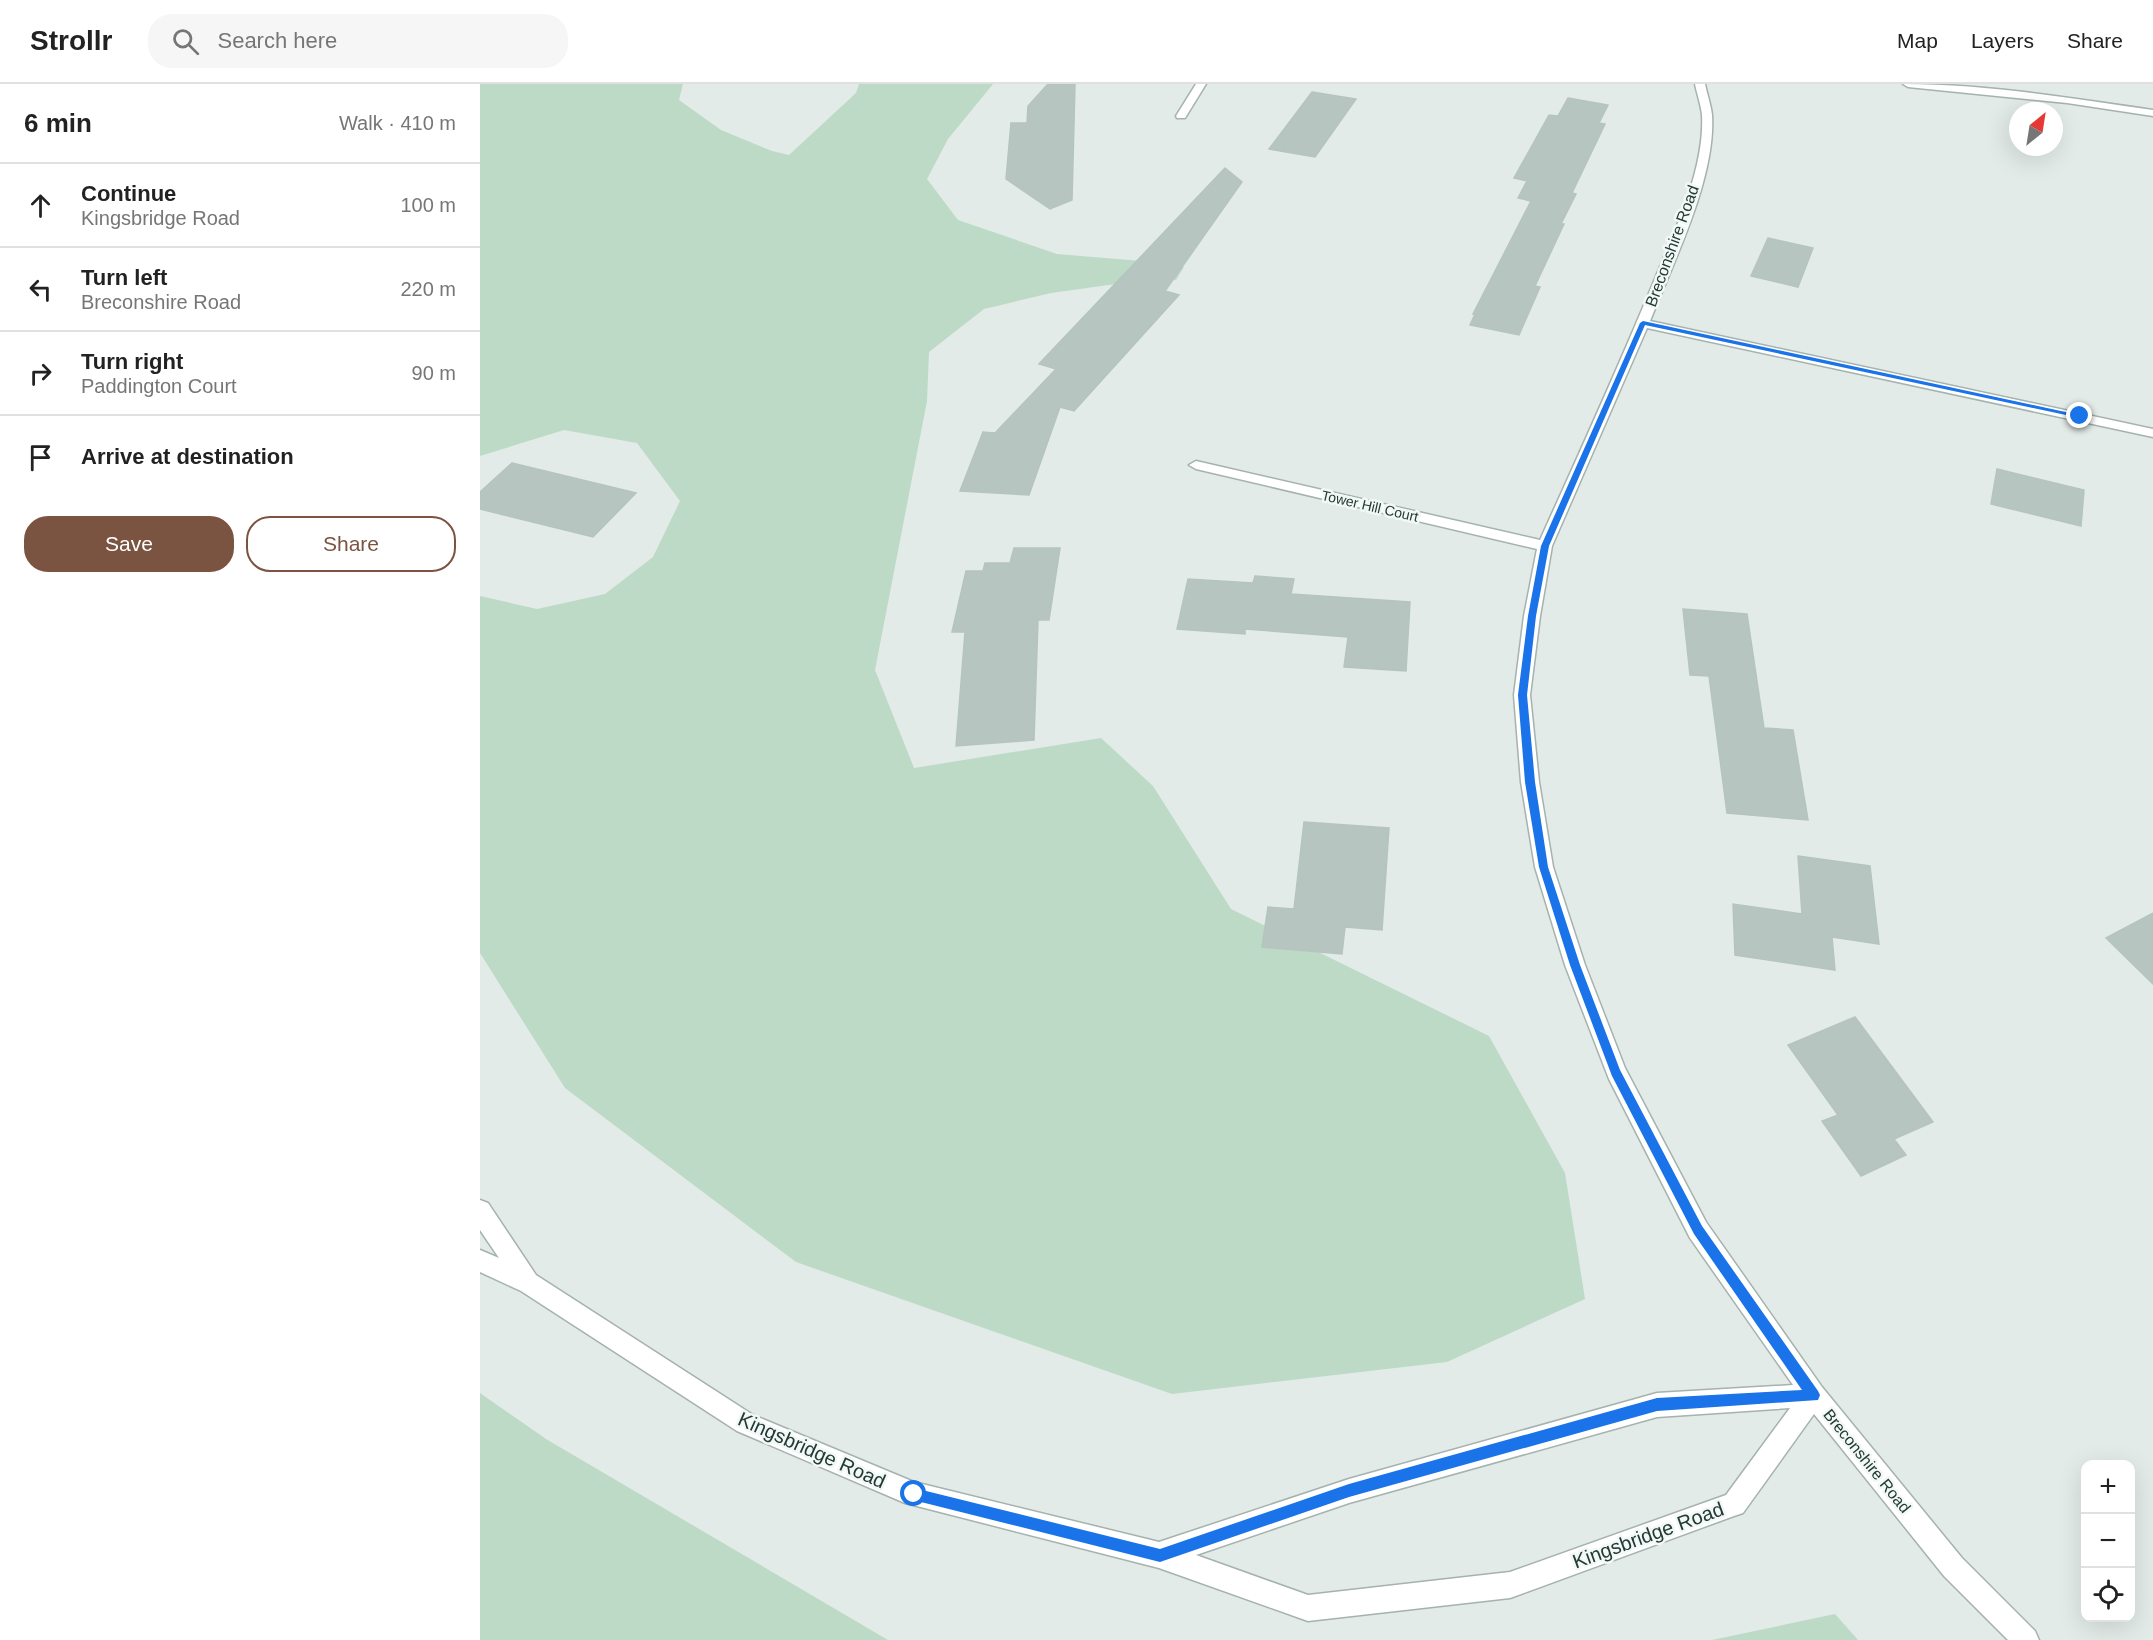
<!DOCTYPE html>
<html lang="en">
<head>
<meta charset="utf-8">
<style>
  body { margin:0; font-family:Arial,sans-serif; background:#f6f6f6; color:#222 }
  .controls { position:absolute; right:18px; bottom:18px; display:grid; overflow:hidden; border-radius:12px; box-shadow:0 6px 24px #0002 }
  .controls button { width:54px; height:54px; display:grid; place-items:center; padding:0; border:0; border-bottom:2px solid #e0e0e0; background:#fff; color:#222; font:30px sans-serif }
  .compass { position:absolute; left:1529px; top:18px; width:54px; height:54px; border-radius:50%; background:#fff; box-shadow:0 6px 24px #0002; rotate:30deg }
  .stop { position:absolute; width:18px; height:18px; margin:-14px; border:4px solid #1a73e8; border-radius:50%; background:#fff }
  .stop.end { background:#1a73e8; border-color:#fff; box-shadow:0 2px 6px #0008 }
  .list { margin:0; padding:0; list-style:none }
  h2 { display:flex; justify-content:space-between; align-items:center; height:78px; margin:0; padding:0 24px; font-size:26px }
  h2 small { font-size:20px; font-weight:400; color:#767676 }
  .list li { display:grid; grid-template-columns:39px 1fr auto; gap:18px; align-items:center; box-sizing:border-box; height:84px; padding:0 24px; border-top:2px solid #e0e0e0 }
  .list b { display:block; font-size:22px; white-space:nowrap }
  .list p { margin:0; font-size:20px; white-space:nowrap; color:#767676 }
  .list em { font-size:20px; font-style:normal; color:#767676 }
  .actions { display:flex; gap:12px; padding:18px 24px }
  .actions a { flex:1; padding:14px 0; border:2px solid #7a5440; border-radius:24px; text-align:center; font-size:21px; color:#7a5440 }
  .actions .main { background:#7a5440; color:#fff }
  .icon { flex:none; width:33px; height:33px; fill:none; stroke:currentColor; stroke-width:2; stroke-linecap:round; stroke-linejoin:round }
  .map { position:relative; flex:none; width:1673px; height:1556px; overflow:hidden }
  header { display:flex; align-items:center; gap:36px; box-sizing:border-box; height:84px; padding:0 30px; background:#fff; border-bottom:2px solid #e0e0e0 }
  header strong { font-size:28px }
  nav { display:flex; gap:33px; margin-inline-start:auto; font-size:21px }
  .search { width:420px; height:54px; background:#f6f6f6; display:flex; align-items:center; gap:15px; box-sizing:border-box; padding:0 21px; border-radius:24px; color:#767676; font-size:22px }
  main { display:flex }
  aside { flex:1; background:#fff }
  .map>svg:first-child { display:block }
  .green { fill:#bddac7 }
  .building { fill:#b7c5c1; stroke:#b5c4bf; stroke-width:1.5 }
  .lines { fill:none; stroke-linecap:round; stroke-linejoin:round }
  .street-casing { stroke:#a5b2ae; stroke-width:3 }
  .street { fill:#fff; fill-rule:evenodd }
  .route { fill:#1a73e8 }
  .labels { text-anchor:middle; dominant-baseline:central; stroke-width:5; stroke-linejoin:round; paint-order:stroke }
  .far-street-label { font-size:14px; fill:#233a36; stroke:#f2f8f5 }
  .street-label { font-size:16px; fill:#233a36; stroke:#f2f8f5 }
  .near-street-label { font-size:20px; fill:#233a36; stroke:#f2f8f5 }
</style>
</head>
<body>
<header>
<strong>Strollr</strong>
<div class="search"><svg class="icon" aria-label="search" viewBox="0 0 24 24"><circle cx="10" cy="10" r="6"/><path d="M15 15l6 6"/></svg>Search here</div>
<nav><a>Map</a><a>Layers</a><a>Share</a></nav>
</header>
<main>
<aside>
<h2>6 min<small>Walk · 410 m</small></h2>
<ul class="list">
<li><svg class="icon" aria-label="ahead" viewBox="0 0 24 24"><path d="M12 20V5M6 11l6-6 6 6"/></svg><div><b>Continue</b><p>Kingsbridge Road</p></div><em>100 m</em></li>
<li><svg class="icon" aria-label="left" viewBox="0 0 24 24"><path d="M17 20v-9H6M10 6l-5 5 5 5"/></svg><div><b>Turn left</b><p>Breconshire Road</p></div><em>220 m</em></li>
<li><svg class="icon" aria-label="right" viewBox="0 0 24 24"><path d="M7 20v-9h11M14 6l5 5-5 5"/></svg><div><b>Turn right</b><p>Paddington Court</p></div><em>90 m</em></li>
<li><svg class="icon" aria-label="arrive" viewBox="0 0 24 24"><path d="M6 21V4h12l-3 4 3 4H6"/></svg><div><b>Arrive at destination</b></div></li>
</ul>
<div class="actions"><a class="main">Save</a><a>Share</a></div>
</aside>
<div class="map">
<svg width="1673" height="1556" viewBox="0 0 1673 1556">
  <rect width="100%" height="100%" fill="#e2ebe7"/>
  <g class="green">
    <path d="M 0,0 L 203,0 L 199,16 L 241,46 L 292,67 L 309,71 L 376,9 L 379,0 L 513,0 L 468,55 L 447,95 L 478,136 L 577,170 L 685,179 L 704,183 L 696,196 L 650,198 L 571,209 L 504,225 L 449,268 L 447,317 L 395,586 L 434,684 L 621,654 L 673,702 L 751,825 L 1009,952 L 1085,1089 L 1105,1215 L 967,1278 L 692,1310 L 316,1178 L 85,1004 L 0,869 L 0,512 L 57,525 L 125,510 L 173,473 L 200,417 L 157,359 L 84,346 L 0,372 Z"/>
    <path d="M 0,1309 L 66,1355 L 408,1556 L 0,1556 Z"/>
    <path d="M 1355,1530 L 1378,1556 L 1232,1556 Z"/>
  </g>
  <g class="building">
    <path d="M 568,0 L 595,0 L 592,116 L 570,125 L 526,95 L 531,39 L 547,39 L 548,22 Z"/>
    <path d="M 832,8 L 876,15 L 835,73 L 789,65 Z"/>
    <path d="M 1088,14 L 1128,21 L 1119,39 L 1125,40 L 1092,109 L 1096,110 L 1081,140 L 1084,140 L 1055,202 L 1060,203 L 1039,251 L 990,241 L 995,230 L 993,230 L 1051,117 L 1038,114 L 1047,97 L 1034,94 L 1069,31 L 1078,32 Z"/>
    <path d="M 745,84 L 762,98 L 685,207 L 699,211 L 594,327 L 580,323 L 549,411 L 480,407 L 503,348 L 515,349 L 576,285 L 559,280 Z"/>
    <path d="M 1288,154 L 1333,164 L 1318,203 L 1271,192 Z"/>
    <path d="M 32,379 L 156,409 L 113,453 L 0,425 L 0,408 Z"/>
    <path d="M 1517,385 L 1604,406 L 1601,442 L 1511,420 Z"/>
    <path d="M 534,464 L 580,464 L 569,536 L 558,536 L 554,656 L 476,662 L 485,548 L 472,548 L 486,487 L 503,487 L 505,479 L 530,479 Z"/>
    <path d="M 775,492 L 814,495 L 811,510 L 930,518 L 926,587 L 864,583 L 868,553 L 765,545 L 765,550 L 697,545 L 708,495 L 773,499 Z"/>
    <path d="M 1203,525 L 1267,530 L 1284,644 L 1313,646 L 1328,736 L 1247,729 L 1229,592 L 1210,591 Z"/>
    <path d="M 824,738 L 909,744 L 902,846 L 865,843 L 862,870 L 782,863 L 788,823 L 814,825 Z"/>
    <path d="M 1318,772 L 1390,782 L 1399,860 L 1352,853 L 1355,886 L 1255,871 L 1253,820 L 1322,830 Z"/>
    <path d="M 1673,829 L 1673,900 L 1626,854 Z"/>
    <path d="M 1375,933 L 1453,1038 L 1414,1055 L 1426,1071 L 1381,1092 L 1342,1037 L 1358,1031 L 1308,961 Z"/>
  </g>
  <g class="lines">
    <defs>
      <g id="street">
        <path d="M 716,0 L 726,0 L 705,34 L 697,34 L 696,32 Z"/>
        <path d="M 1215,0 L 1225,0 C 1227,10 1231,21 1232,31 C 1236,94 1193,179 1170,237 L 1673,345 L 1673,353 L 1167,244 L 1072,462 L 1060,532 L 1050,611 L 1059,698 L 1073,783 L 1105,881 L 1145,984 L 1226,1138 L 1342,1303 L 1482,1474 L 1555,1547 L 1559,1556 L 1528,1556 L 1464,1492 L 1334,1330 L 1263,1429 L 1254,1432 L 1030,1514 L 828,1537 L 679,1484 L 425,1419 L 257,1347 L 41,1207 L 0,1188 L 0,1166 L 19,1174 L 0,1146 L 0,1116 L 8,1119 L 56,1191 L 273,1331 L 434,1398 L 679,1458 L 869,1395 L 1177,1309 L 1313,1301 L 1210,1154 L 1129,995 L 1085,881 L 1055,783 L 1041,698 L 1034,611 L 1044,532 L 1057,465 L 716,385 L 709,381 L 716,377 L 1060,456 C 1099,370 1138,284 1174,197 C 1194,148 1225,85 1222,31 C 1221,21 1217,10 1215,0 ZM 1310,1324 L 1246,1411 L 1030,1488 L 828,1511 L 716,1471 L 869,1419 L 1177,1333 Z"/>
        <path d="M 1423,0 C 1507,0 1591,14 1673,26 L 1673,32 L 1587,19 L 1428,3 Z"/>
      </g>
    </defs>
    <use href="#street" class="street-casing"/>
    <use href="#street" class="street"/>
  </g>
  <path class="route" d="M 1163,237 L 1604,332 L 1600,334 L 1165,241 L 1069,462 L 1056,532 L 1047,611 L 1055,698 L 1068,783 L 1100,881 L 1140,986 L 1222,1142 L 1338,1307 L 1340,1311 L 1338,1316 L 1177,1327 L 869,1413 L 680,1478 L 429,1415 L 427,1410 L 429,1406 L 434,1404 L 680,1465 L 869,1400 L 1177,1314 L 1322,1306 L 1214,1150 L 1132,992 L 1090,881 L 1059,783 L 1045,698 L 1038,611 L 1048,532 L 1061,462 L 1160,239 Z"/>
  <g class="labels">
    <g class="far-street-label">
      <text transform="translate(890 422) rotate(13)">Tower Hill Court</text>
    </g>
    <g class="street-label">
      <text transform="translate(1192 162) rotate(-70)">Breconshire Road</text>
      <text transform="translate(1387 1377) rotate(51)">Breconshire Road</text>
    </g>
    <g class="near-street-label">
      <text transform="translate(332 1366) rotate(24)">Kingsbridge Road</text>
      <text transform="translate(1168 1451) rotate(-20)">Kingsbridge Road</text>
    </g>
  </g>
</svg>
<div class="controls">
<button>+</button>
<button>−</button>
<button><svg class="icon" aria-label="locate" viewBox="0 0 24 24"><circle cx="12" cy="12" r="6"/><path d="M12 2v4M12 18v4M2 12h4M18 12h4"/></svg></button>
</div>
<svg class="compass" viewBox="-18 -18 36 36"><path d="M0-13l5 13h-10z" fill="#e53935"/><path d="M0 13l5-13h-10z" fill="#767676"/></svg>
<div class="stop" style="left:434px;top:1410px"></div>
<div class="stop end" style="left:1600px;top:332px"></div>
</div>
</main>
</body>
</html>
